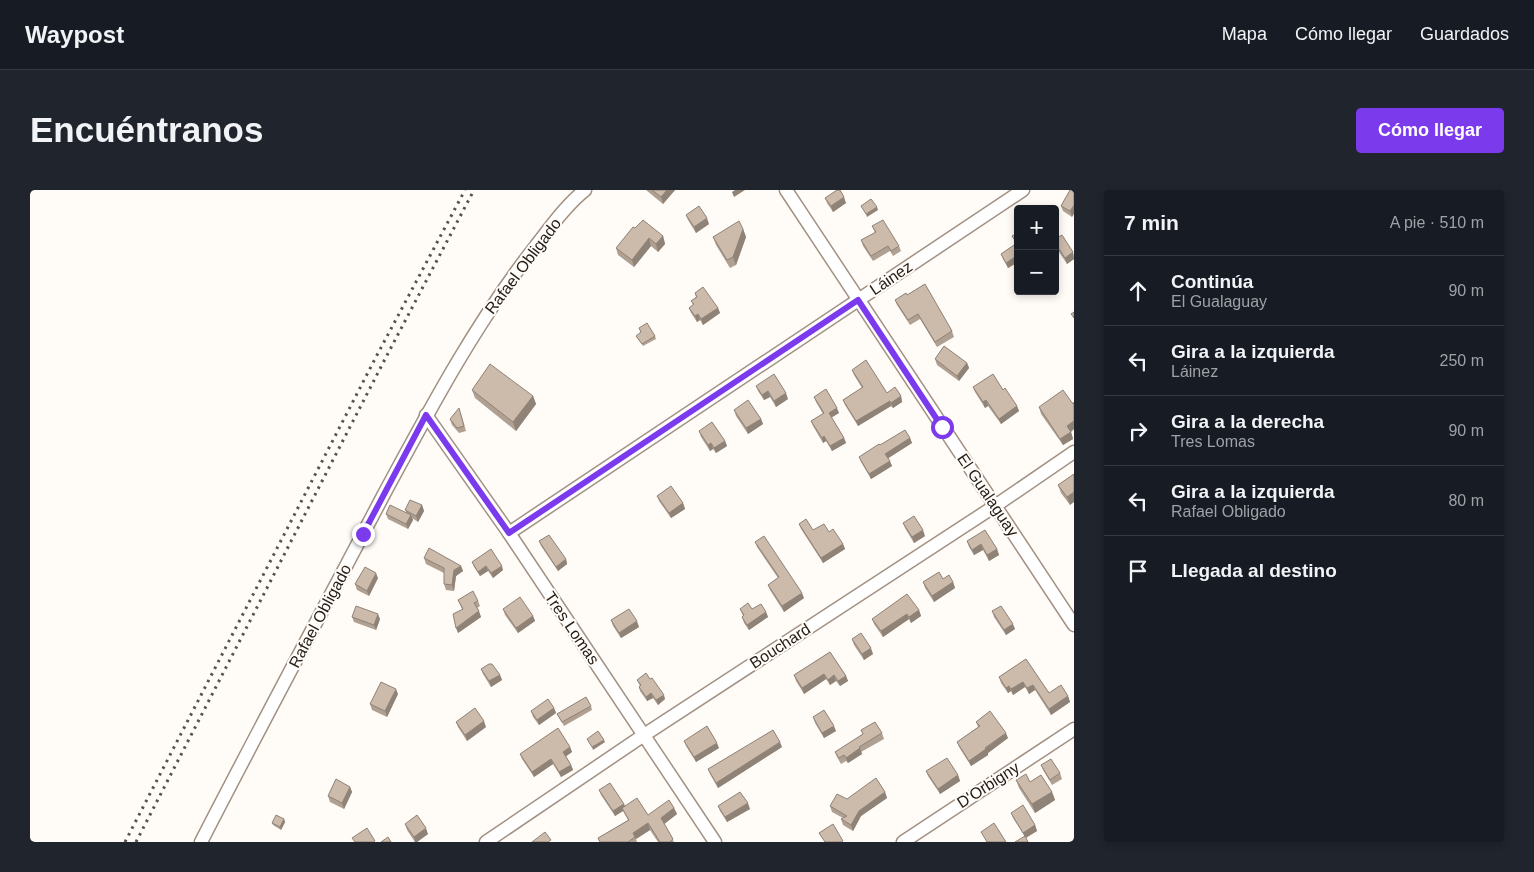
<!DOCTYPE html>
<html lang="es">
<head>
<meta charset="utf-8">
<style>
  body { margin:0; font-family:Arial,sans-serif; background:#20242c; color:#f1f3f6 }
  .controls { position:absolute; right:15px; top:15px; display:grid; overflow:hidden; border-radius:5px; box-shadow:0 2px 8px #0003 }
  .controls button { width:45px; height:45px; display:grid; place-items:center; padding:0; border:0; border-bottom:1px solid #363941; background:#171b24; color:#f1f3f6; font:25px sans-serif }
  .stop { position:absolute; width:15px; height:15px; margin:-11px; border:4px solid #7c3aed; border-radius:50%; background:#fff }
  .stop.end { background:#7c3aed; border-color:#fff; box-shadow:0 1px 5px #0008 }
  .list { margin:0; padding:0; list-style:none }
  h2 { display:flex; justify-content:space-between; align-items:center; height:65px; margin:0; padding:0 20px; font-size:21px }
  h2 small { font-size:16px; font-weight:400; color:#9ea1a6 }
  .list li { display:grid; grid-template-columns:32px 1fr auto; gap:15px; align-items:center; box-sizing:border-box; height:70px; padding:0 20px; border-top:1px solid #363941 }
  .list b { display:block; font-size:19px; white-space:nowrap }
  .list p { margin:0; font-size:16px; white-space:nowrap; color:#9ea1a6 }
  .list em { font-size:16px; font-style:normal; color:#9ea1a6 }
  .icon { flex:none; width:28px; height:28px; fill:none; stroke:currentColor; stroke-width:2; stroke-linecap:round; stroke-linejoin:round }
  .map { position:relative; flex:none; width:1044px; height:652px; overflow:hidden; border-radius:5px }
  header { display:flex; align-items:center; gap:30px; box-sizing:border-box; height:70px; padding:0 25px; background:#171b24; border-bottom:1px solid #363941 }
  header strong { font-size:24px }
  nav { display:flex; gap:28px; margin-inline-start:auto; font-size:18px }
  .intro { display:flex; align-items:center; justify-content:space-between; box-sizing:border-box; height:120px; padding:0 30px }
  h1 { margin:0; font-size:35px }
  .button { padding:12px 22px; border-radius:5px; background:#7c3aed; color:#fff; font-size:18px; font-weight:700 }
  main { display:flex; gap:30px; padding:0 30px }
  aside { flex:1; background:#171b24; border-radius:5px; box-shadow:0 2px 8px #0003 }
  .map>svg:first-child { display:block }
  .lines { fill:none; stroke-linecap:round; stroke-linejoin:round }
  .minor-casing { stroke:#a29182; stroke-width:15 }
  .minor { stroke:#fff; stroke-width:12 }
  .rail { stroke:#58524d; stroke-width:3; stroke-dasharray:2.5 5; stroke-linecap:butt }
  .wall { fill:#afa092 }
  .shaded-wall { fill:#8f8277 }
  .building { fill:#ccbaaa; stroke:#8f8277 }
  .route { stroke:#7c3aed; stroke-width:6 }
  .labels { text-anchor:middle; dominant-baseline:central; stroke-width:4; stroke-linejoin:round; paint-order:stroke }
  .street-label { font-size:16px; fill:#231c16; stroke:#fffbf7 }
</style>
</head>
<body>
<header>
<strong>Waypost</strong>
<nav><a>Mapa</a><a>Cómo llegar</a><a>Guardados</a></nav>
</header>
<div class="intro"><h1>Encuéntranos</h1><a class="button">Cómo llegar</a></div>
<main>
<div class="map">
<svg width="1044" height="652" viewBox="0 0 1044 652">
  <rect width="100%" height="100%" fill="#fffbf7"/>
  <g class="lines">
    <defs>
      <g id="minor">
        <path d="M 756,0 L 1044,435"/>
        <path d="M 396,225 L 479,343 L 685,652"/>
        <path d="M 479,343 L 993,0"/>
        <path d="M 171,652 C 231,535 293,420 354,304 C 400,219 445,134 505,57 C 520,38 536,15 555,0"/>
        <path d="M 456,652 L 614,545 L 965,316 L 1044,262"/>
        <path d="M 873,652 L 1044,539"/>
      </g>
    </defs>
    <use href="#minor" class="minor-casing"/>
    <use href="#minor" class="minor"/>
    <g class="rail">
      <path d="M 95,652 L 346,167 L 435,0"/>
      <path d="M 106,652 L 354,171 L 444,0"/>
    </g>
  </g>
  <g class="wall">
    <path d="M 616,0 L 645,0 L 633,14 Z"/>
    <path d="M 1040,0 L 1042,27 L 1033,21 L 1031,16 Z"/>
    <path d="M 795,8 L 816,13 L 803,22 L 797,13 Z"/>
    <path d="M 656,25 L 679,34 L 666,43 L 658,30 Z"/>
    <path d="M 842,36 L 869,56 L 871,61 L 863,66 L 860,61 L 843,71 L 833,56 L 831,50 L 845,43 Z"/>
    <path d="M 605,38 L 633,46 L 635,54 L 628,62 L 621,56 L 604,77 L 588,65 L 586,58 Z"/>
    <path d="M 713,39 L 716,47 L 706,75 L 700,78 L 686,55 L 683,47 Z"/>
    <path d="M 988,43 L 988,72 L 978,78 L 973,69 L 971,64 L 986,54 L 982,46 Z"/>
    <path d="M 1025,49 L 1043,62 L 1044,69 L 1037,74 L 1025,56 Z"/>
    <path d="M 665,103 L 688,118 L 690,123 L 673,135 L 670,130 L 667,132 L 661,123 L 659,118 L 663,115 L 661,111 L 666,107 Z"/>
    <path d="M 877,105 L 922,141 L 924,147 L 907,157 L 890,129 L 880,135 L 867,115 L 865,110 Z"/>
    <path d="M 609,138 L 625,146 L 626,149 L 613,156 L 606,146 L 611,143 Z"/>
    <path d="M 905,169 L 937,173 L 939,178 L 929,191 L 907,175 Z"/>
    <path d="M 822,180 L 857,203 L 871,206 L 872,212 L 863,218 L 861,216 L 828,236 L 815,215 L 813,210 L 832,198 L 824,185 Z"/>
    <path d="M 726,196 L 758,209 L 746,217 L 740,207 L 734,210 L 728,201 Z"/>
    <path d="M 943,197 L 973,200 L 987,216 L 989,221 L 971,234 L 958,216 L 955,218 L 945,202 Z"/>
    <path d="M 442,200 L 503,206 L 506,214 L 486,241 L 445,208 Z"/>
    <path d="M 784,207 L 809,223 L 801,228 L 814,248 L 816,253 L 802,261 L 796,251 L 793,253 L 783,236 L 781,231 L 793,224 L 786,212 Z"/>
    <path d="M 1044,212 L 1044,239 L 1041,242 L 1043,249 L 1033,255 L 1011,224 L 1009,217 L 1043,214 Z"/>
    <path d="M 704,220 L 731,229 L 733,234 L 718,244 L 706,226 Z"/>
    <path d="M 431,224 L 436,241 L 429,243 L 422,235 L 420,229 Z"/>
    <path d="M 669,241 L 695,251 L 697,256 L 686,263 L 683,259 L 680,261 L 671,247 Z"/>
    <path d="M 880,248 L 882,253 L 858,268 L 862,276 L 841,289 L 831,272 L 829,267 L 850,255 Z"/>
    <path d="M 1044,284 L 1040,315 L 1031,303 L 1028,295 Z"/>
    <path d="M 627,306 L 653,313 L 655,319 L 641,328 L 629,311 Z"/>
    <path d="M 392,315 L 394,321 L 388,332 L 382,328 L 383,330 L 378,339 L 358,329 L 356,324 L 376,322 L 375,320 Z"/>
    <path d="M 873,333 L 895,346 L 884,353 L 875,338 Z"/>
    <path d="M 769,334 L 783,340 L 799,342 L 813,354 L 815,359 L 793,373 L 771,339 Z"/>
    <path d="M 509,351 L 536,369 L 537,374 L 528,381 L 511,356 Z"/>
    <path d="M 937,351 L 967,359 L 969,365 L 959,371 L 953,360 L 944,365 L 939,357 Z"/>
    <path d="M 725,352 L 774,408 L 754,422 L 740,400 L 738,395 L 748,388 L 727,357 Z"/>
    <path d="M 394,368 L 431,376 L 433,381 L 426,386 L 424,401 L 416,400 L 414,394 L 414,383 L 396,374 Z"/>
    <path d="M 442,372 L 473,380 L 463,388 L 458,381 L 450,386 L 444,377 Z"/>
    <path d="M 348,388 L 339,406 L 327,400 L 325,394 Z"/>
    <path d="M 913,389 L 923,392 L 925,398 L 904,412 L 895,398 L 893,392 Z"/>
    <path d="M 428,410 L 448,411 L 450,416 L 447,418 L 451,427 L 428,443 L 432,419 Z"/>
    <path d="M 473,419 L 503,426 L 505,431 L 488,443 L 475,425 Z"/>
    <path d="M 710,419 L 722,419 L 736,422 L 738,427 L 719,440 L 714,433 L 712,427 L 713,426 Z"/>
    <path d="M 889,420 L 891,426 L 881,433 L 879,429 L 853,447 L 844,434 L 842,429 Z"/>
    <path d="M 962,421 L 985,439 L 976,445 L 964,427 Z"/>
    <path d="M 322,427 L 350,429 L 346,440 L 324,432 Z"/>
    <path d="M 581,430 L 609,437 L 591,448 L 583,436 Z"/>
    <path d="M 822,449 L 843,464 L 834,470 L 824,455 Z"/>
    <path d="M 800,462 L 816,486 L 818,491 L 810,496 L 806,491 L 800,495 L 796,489 L 774,504 L 766,491 L 764,485 Z"/>
    <path d="M 996,469 L 1019,503 L 1038,506 L 1040,512 L 1021,525 L 1005,500 L 999,504 L 995,497 L 983,505 L 981,501 L 978,503 L 971,493 L 969,487 Z"/>
    <path d="M 451,479 L 470,485 L 472,490 L 461,497 L 453,484 Z"/>
    <path d="M 607,490 L 635,509 L 628,515 L 623,508 L 617,511 L 610,501 L 609,497 L 610,496 Z"/>
    <path d="M 368,504 L 357,527 L 342,520 L 340,514 Z"/>
    <path d="M 561,516 L 562,520 L 534,536 L 527,524 Z"/>
    <path d="M 524,518 L 526,523 L 509,535 L 503,527 L 501,521 Z"/>
    <path d="M 783,527 L 806,541 L 794,548 L 785,533 Z"/>
    <path d="M 426,532 L 456,537 L 437,551 L 428,537 Z"/>
    <path d="M 946,532 L 978,548 L 958,563 L 958,565 L 941,576 L 929,557 L 927,552 L 948,537 Z"/>
    <path d="M 831,540 L 852,543 L 854,549 L 831,562 L 832,564 L 818,573 L 816,571 L 811,574 L 807,567 L 805,562 L 833,544 Z"/>
    <path d="M 654,551 L 689,558 L 666,572 L 656,556 Z"/>
    <path d="M 540,557 L 542,562 L 536,566 L 541,575 L 543,580 L 531,587 L 523,574 L 504,587 L 492,569 L 490,564 Z"/>
    <path d="M 752,557 L 688,598 L 680,584 L 678,579 Z"/>
    <path d="M 1011,575 L 1030,583 L 1032,589 L 1022,595 L 1013,580 Z"/>
    <path d="M 896,581 L 928,585 L 930,591 L 910,604 L 898,586 Z"/>
    <path d="M 986,590 L 1000,592 L 1022,602 L 1025,610 L 1005,623 L 989,598 Z"/>
    <path d="M 320,597 L 322,602 L 314,619 L 300,612 L 298,606 Z"/>
    <path d="M 569,600 L 594,614 L 595,616 L 618,625 L 644,618 L 647,624 L 634,634 L 644,652 L 628,652 L 620,640 L 606,649 L 607,652 L 570,652 L 568,648 L 598,630 L 593,621 L 585,626 L 571,605 Z"/>
    <path d="M 855,602 L 857,608 L 831,626 L 823,641 L 813,635 L 811,629 L 813,628 L 802,622 L 800,616 Z"/>
    <path d="M 688,616 L 720,619 L 697,632 L 690,621 Z"/>
    <path d="M 981,623 L 1005,635 L 1007,641 L 996,648 L 983,628 Z"/>
    <path d="M 254,629 L 255,632 L 251,640 L 243,635 L 242,633 Z"/>
    <path d="M 375,634 L 398,644 L 387,652 L 385,652 L 377,640 Z"/>
  </g>
  <g class="shaded-wall">
    <path d="M 637,0 L 645,0 L 633,14 L 631,7 Z"/>
    <path d="M 705,0 L 715,0 L 704,7 L 702,2 Z"/>
    <path d="M 814,7 L 816,13 L 803,22 L 801,16 Z"/>
    <path d="M 1044,15 L 1044,24 L 1042,27 L 1040,21 Z"/>
    <path d="M 847,17 L 848,20 L 837,27 L 836,24 Z"/>
    <path d="M 677,28 L 679,34 L 666,43 L 664,37 Z"/>
    <path d="M 713,39 L 716,47 L 706,75 L 703,67 Z"/>
    <path d="M 633,46 L 635,54 L 628,62 L 626,54 Z"/>
    <path d="M 619,48 L 621,56 L 604,77 L 602,70 Z"/>
    <path d="M 1043,62 L 1044,69 L 1037,74 L 1035,68 Z"/>
    <path d="M 988,65 L 988,72 L 978,78 L 976,73 Z"/>
    <path d="M 688,118 L 690,123 L 673,135 L 671,129 Z"/>
    <path d="M 668,124 L 670,130 L 667,132 L 665,126 Z"/>
    <path d="M 937,173 L 939,178 L 929,191 L 927,186 Z"/>
    <path d="M 738,201 L 740,207 L 734,210 L 732,205 Z"/>
    <path d="M 756,203 L 758,209 L 746,217 L 744,211 Z"/>
    <path d="M 503,206 L 506,214 L 486,241 L 483,232 Z"/>
    <path d="M 871,206 L 872,212 L 863,218 L 861,213 Z"/>
    <path d="M 956,210 L 958,216 L 955,218 L 953,212 Z"/>
    <path d="M 860,211 L 861,216 L 828,236 L 826,231 Z"/>
    <path d="M 987,216 L 989,221 L 971,234 L 969,229 Z"/>
    <path d="M 807,218 L 809,223 L 800,228 L 799,223 Z"/>
    <path d="M 731,229 L 733,234 L 718,244 L 716,238 Z"/>
    <path d="M 1044,231 L 1044,239 L 1039,243 L 1037,236 Z"/>
    <path d="M 1041,242 L 1043,249 L 1033,255 L 1030,249 Z"/>
    <path d="M 794,246 L 796,251 L 793,253 L 792,248 Z"/>
    <path d="M 814,248 L 816,253 L 802,261 L 800,256 Z"/>
    <path d="M 880,248 L 882,253 L 857,269 L 855,264 Z"/>
    <path d="M 695,251 L 697,256 L 686,263 L 684,258 Z"/>
    <path d="M 681,253 L 683,259 L 680,261 L 678,255 Z"/>
    <path d="M 860,271 L 862,276 L 841,289 L 839,284 Z"/>
    <path d="M 1044,302 L 1044,312 L 1040,315 L 1037,307 Z"/>
    <path d="M 653,313 L 655,319 L 641,328 L 639,323 Z"/>
    <path d="M 392,315 L 394,321 L 388,332 L 386,326 Z"/>
    <path d="M 381,325 L 383,330 L 378,339 L 376,334 Z"/>
    <path d="M 893,340 L 895,346 L 884,353 L 882,347 Z"/>
    <path d="M 813,354 L 815,359 L 793,373 L 791,368 Z"/>
    <path d="M 951,354 L 953,360 L 944,365 L 942,360 Z"/>
    <path d="M 967,359 L 969,365 L 959,371 L 957,365 Z"/>
    <path d="M 536,369 L 537,374 L 528,381 L 526,377 Z"/>
    <path d="M 431,376 L 433,381 L 426,386 L 424,401 L 422,395 L 424,380 Z"/>
    <path d="M 456,376 L 458,381 L 450,386 L 448,382 Z"/>
    <path d="M 472,376 L 473,380 L 463,388 L 461,383 Z"/>
    <path d="M 346,383 L 348,388 L 339,406 L 337,401 Z"/>
    <path d="M 923,392 L 925,398 L 904,412 L 902,406 Z"/>
    <path d="M 772,403 L 774,408 L 754,422 L 752,416 Z"/>
    <path d="M 889,420 L 891,426 L 881,433 L 879,427 Z"/>
    <path d="M 449,421 L 451,427 L 428,443 L 426,438 Z"/>
    <path d="M 736,422 L 738,427 L 719,440 L 717,435 Z"/>
    <path d="M 348,424 L 350,429 L 346,440 L 344,435 Z"/>
    <path d="M 877,424 L 879,429 L 853,447 L 851,441 Z"/>
    <path d="M 503,426 L 505,431 L 488,443 L 486,438 Z"/>
    <path d="M 607,431 L 609,437 L 591,448 L 589,443 Z"/>
    <path d="M 983,434 L 985,439 L 976,445 L 974,440 Z"/>
    <path d="M 841,458 L 843,464 L 834,470 L 832,464 Z"/>
    <path d="M 794,484 L 796,489 L 774,504 L 772,498 Z"/>
    <path d="M 470,485 L 472,490 L 461,497 L 459,491 Z"/>
    <path d="M 804,485 L 806,491 L 800,495 L 798,490 Z"/>
    <path d="M 816,486 L 818,491 L 810,496 L 808,491 Z"/>
    <path d="M 993,492 L 995,497 L 983,505 L 981,499 Z"/>
    <path d="M 1003,495 L 1005,500 L 999,504 L 997,498 Z"/>
    <path d="M 979,496 L 981,501 L 978,503 L 976,498 Z"/>
    <path d="M 366,499 L 368,504 L 357,527 L 355,521 Z"/>
    <path d="M 621,503 L 623,508 L 617,511 L 616,507 Z"/>
    <path d="M 634,505 L 635,509 L 628,515 L 626,510 Z"/>
    <path d="M 1038,506 L 1040,512 L 1021,525 L 1019,519 Z"/>
    <path d="M 524,518 L 526,523 L 509,535 L 507,530 Z"/>
    <path d="M 454,531 L 456,537 L 437,551 L 435,545 Z"/>
    <path d="M 804,536 L 806,541 L 794,548 L 792,543 Z"/>
    <path d="M 976,543 L 978,548 L 958,563 L 958,565 L 941,576 L 939,571 Z"/>
    <path d="M 574,550 L 575,552 L 563,560 L 562,557 Z"/>
    <path d="M 750,552 L 752,557 L 688,598 L 686,593 Z"/>
    <path d="M 687,553 L 689,558 L 666,572 L 664,567 Z"/>
    <path d="M 540,557 L 542,562 L 535,567 L 533,562 Z"/>
    <path d="M 830,558 L 832,564 L 818,573 L 816,568 Z"/>
    <path d="M 521,569 L 523,574 L 504,587 L 502,582 Z"/>
    <path d="M 541,575 L 543,580 L 531,587 L 529,582 Z"/>
    <path d="M 928,585 L 930,591 L 910,604 L 908,599 Z"/>
    <path d="M 320,597 L 322,602 L 314,619 L 312,613 Z"/>
    <path d="M 855,602 L 857,608 L 831,626 L 823,641 L 821,635 L 829,621 Z"/>
    <path d="M 1022,602 L 1025,610 L 1005,623 L 1002,614 Z"/>
    <path d="M 718,613 L 720,619 L 697,632 L 695,627 Z"/>
    <path d="M 594,614 L 596,619 L 592,618 L 593,621 L 585,626 L 583,621 Z"/>
    <path d="M 644,618 L 647,624 L 633,635 L 631,628 Z"/>
    <path d="M 254,629 L 255,632 L 251,640 L 250,637 Z"/>
    <path d="M 618,633 L 620,640 L 606,649 L 603,643 Z"/>
    <path d="M 1005,635 L 1007,641 L 995,648 L 993,643 Z"/>
    <path d="M 396,638 L 398,644 L 387,652 L 385,652 L 384,647 Z"/>
  </g>
  <g class="building">
    <path d="M 622,0 L 637,0 L 631,7 Z"/>
    <path d="M 807,0 L 810,0 L 814,7 L 801,16 L 795,8 Z"/>
    <path d="M 1040,0 L 1044,0 L 1044,15 L 1040,21 L 1031,16 Z"/>
    <path d="M 841,9 L 847,17 L 836,24 L 831,16 Z"/>
    <path d="M 669,16 L 677,28 L 664,37 L 656,25 Z"/>
    <path d="M 613,30 L 633,46 L 626,54 L 619,48 L 602,70 L 586,58 L 603,37 L 605,38 Z"/>
    <path d="M 853,30 L 869,56 L 861,61 L 858,56 L 841,66 L 831,50 L 846,42 L 842,36 Z"/>
    <path d="M 709,31 L 713,39 L 703,67 L 697,70 L 683,47 Z"/>
    <path d="M 988,43 L 988,65 L 976,73 L 971,64 L 987,53 L 982,46 Z"/>
    <path d="M 1032,45 L 1043,62 L 1035,68 L 1025,53 L 1025,49 Z"/>
    <path d="M 895,94 L 922,141 L 905,152 L 888,124 L 878,130 L 865,110 L 876,103 L 877,105 Z"/>
    <path d="M 673,97 L 688,118 L 671,129 L 668,124 L 665,126 L 659,118 L 664,114 L 661,111 L 667,107 L 665,103 Z"/>
    <path d="M 1044,122 L 1044,128 L 1041,124 Z"/>
    <path d="M 617,133 L 625,146 L 612,154 L 606,146 L 611,142 L 609,138 Z"/>
    <path d="M 914,156 L 937,173 L 927,186 L 905,169 Z"/>
    <path d="M 836,170 L 857,203 L 865,197 L 871,206 L 861,213 L 860,211 L 826,231 L 813,210 L 833,197 L 822,180 Z"/>
    <path d="M 460,174 L 503,206 L 483,232 L 442,200 Z"/>
    <path d="M 744,184 L 756,203 L 744,211 L 738,201 L 732,205 L 726,196 Z"/>
    <path d="M 963,184 L 973,200 L 975,198 L 987,216 L 969,229 L 956,210 L 953,212 L 943,197 Z"/>
    <path d="M 796,199 L 807,218 L 799,223 L 814,248 L 800,256 L 794,246 L 792,248 L 781,231 L 794,223 L 784,207 Z"/>
    <path d="M 1033,200 L 1043,214 L 1044,212 L 1044,231 L 1037,236 L 1041,242 L 1030,249 L 1009,217 Z"/>
    <path d="M 718,210 L 731,229 L 716,238 L 704,220 Z"/>
    <path d="M 429,218 L 434,236 L 427,238 L 420,229 Z"/>
    <path d="M 682,232 L 695,251 L 684,258 L 681,253 L 678,255 L 669,241 Z"/>
    <path d="M 875,240 L 880,248 L 855,264 L 860,271 L 839,284 L 829,267 L 849,254 L 850,255 Z"/>
    <path d="M 1044,284 L 1044,302 L 1037,307 L 1028,295 Z"/>
    <path d="M 641,296 L 653,313 L 639,323 L 627,306 Z"/>
    <path d="M 380,310 L 392,315 L 386,326 L 375,320 Z"/>
    <path d="M 360,315 L 381,325 L 376,334 L 356,324 Z"/>
    <path d="M 884,326 L 893,340 L 882,347 L 873,333 Z"/>
    <path d="M 776,329 L 783,340 L 794,334 L 799,342 L 803,339 L 813,354 L 791,368 L 769,334 Z"/>
    <path d="M 955,340 L 967,359 L 957,365 L 951,354 L 942,360 L 937,351 Z"/>
    <path d="M 519,345 L 536,369 L 526,377 L 509,351 Z"/>
    <path d="M 734,346 L 772,403 L 752,416 L 738,395 L 749,387 L 725,352 Z"/>
    <path d="M 399,358 L 431,376 L 424,380 L 422,395 L 414,394 L 414,378 L 394,368 Z"/>
    <path d="M 461,359 L 472,376 L 461,383 L 456,376 L 448,382 L 442,372 Z"/>
    <path d="M 335,377 L 346,383 L 337,401 L 325,394 Z"/>
    <path d="M 909,382 L 913,389 L 919,385 L 923,392 L 902,406 L 893,392 Z"/>
    <path d="M 443,401 L 448,411 L 444,413 L 449,421 L 426,438 L 423,424 L 433,419 L 428,410 Z"/>
    <path d="M 877,404 L 889,420 L 879,427 L 877,424 L 851,441 L 842,429 Z"/>
    <path d="M 490,407 L 503,426 L 486,438 L 473,419 Z"/>
    <path d="M 718,413 L 722,419 L 731,414 L 736,422 L 717,435 L 712,427 L 714,425 L 710,419 Z"/>
    <path d="M 326,416 L 348,424 L 344,435 L 322,427 Z"/>
    <path d="M 971,416 L 983,434 L 974,440 L 962,421 Z"/>
    <path d="M 599,419 L 607,431 L 589,443 L 581,430 Z"/>
    <path d="M 831,443 L 841,458 L 832,464 L 822,449 Z"/>
    <path d="M 800,462 L 816,486 L 808,491 L 804,485 L 798,490 L 794,484 L 772,498 L 764,485 Z"/>
    <path d="M 996,469 L 1019,503 L 1031,495 L 1038,506 L 1019,519 L 1003,495 L 997,498 L 993,492 L 981,499 L 979,496 L 976,498 L 969,487 Z"/>
    <path d="M 459,474 L 462,474 L 470,485 L 459,491 L 451,479 Z"/>
    <path d="M 616,483 L 620,489 L 622,488 L 634,505 L 626,510 L 621,503 L 616,507 L 609,497 L 611,495 L 607,490 Z"/>
    <path d="M 351,492 L 366,499 L 355,521 L 340,514 Z"/>
    <path d="M 556,507 L 561,516 L 532,532 L 527,524 Z"/>
    <path d="M 518,509 L 524,518 L 507,530 L 501,521 Z"/>
    <path d="M 445,518 L 454,531 L 435,545 L 426,532 Z"/>
    <path d="M 794,520 L 804,536 L 792,543 L 783,527 Z"/>
    <path d="M 960,521 L 976,543 L 955,558 L 956,559 L 939,571 L 927,552 L 950,536 L 946,532 Z"/>
    <path d="M 845,532 L 852,543 L 829,557 L 830,558 L 816,568 L 814,565 L 809,568 L 805,562 L 833,544 L 831,540 Z"/>
    <path d="M 677,536 L 687,553 L 664,567 L 654,551 Z"/>
    <path d="M 528,538 L 540,557 L 533,562 L 541,575 L 529,582 L 521,569 L 502,582 L 490,564 Z"/>
    <path d="M 743,540 L 750,552 L 686,593 L 678,579 Z"/>
    <path d="M 568,541 L 574,550 L 562,557 L 557,549 Z"/>
    <path d="M 917,568 L 928,585 L 908,599 L 896,581 Z"/>
    <path d="M 1021,569 L 1030,583 L 1020,590 L 1011,575 Z"/>
    <path d="M 996,584 L 1000,592 L 1011,585 L 1022,602 L 1002,614 L 986,590 Z"/>
    <path d="M 846,588 L 855,602 L 829,621 L 821,635 L 811,629 L 817,626 L 800,616 L 807,604 L 817,609 Z"/>
    <path d="M 306,589 L 320,597 L 312,613 L 298,606 Z"/>
    <path d="M 580,593 L 594,614 L 583,621 L 569,600 Z"/>
    <path d="M 710,602 L 718,613 L 695,627 L 688,616 Z"/>
    <path d="M 607,608 L 618,625 L 639,610 L 644,618 L 631,628 L 643,649 L 640,652 L 630,652 L 618,633 L 603,643 L 605,647 L 598,652 L 570,652 L 568,648 L 599,630 L 592,618 Z"/>
    <path d="M 993,615 L 1005,635 L 993,643 L 981,623 Z"/>
    <path d="M 246,625 L 254,629 L 250,637 L 242,633 Z"/>
    <path d="M 387,625 L 396,638 L 384,647 L 375,634 Z"/>
    <path d="M 964,633 L 976,652 L 957,652 L 951,642 Z"/>
    <path d="M 803,634 L 813,651 L 811,652 L 795,652 L 789,643 Z"/>
    <path d="M 337,638 L 345,651 L 343,652 L 325,652 L 322,648 Z"/>
    <path d="M 515,642 L 521,650 L 518,652 L 502,652 Z"/>
    <path d="M 995,646 L 998,652 L 985,652 Z"/>
    <path d="M 358,647 L 361,652 L 351,652 Z"/>
  </g>
  <g class="lines">
    <path class="route" d="M 333,344 L 396,225 L 479,343 L 828,110 L 912,237"/>
  </g>
  <g class="labels">
    <g class="street-label">
      <text transform="translate(493 76) rotate(-53)">Rafael Obligado</text>
      <text transform="translate(861 88) rotate(-34)">Láinez</text>
      <text transform="translate(958 305) rotate(56)">El Gualaguay</text>
      <text transform="translate(290 426) rotate(-62)">Rafael Obligado</text>
      <text transform="translate(542 438) rotate(56)">Tres Lomas</text>
      <text transform="translate(750 456) rotate(-33)">Bouchard</text>
      <text transform="translate(958 595) rotate(-33)">D'Orbigny</text>
    </g>
  </g>
</svg>
<div class="controls">
<button>+</button>
<button>−</button>
</div>
<div class="stop" style="left:912px;top:237px"></div>
<div class="stop end" style="left:333px;top:344px"></div>
</div>
<aside>
<h2>7 min<small>A pie · 510 m</small></h2>
<ul class="list">
<li><svg class="icon" aria-label="ahead" viewBox="0 0 24 24"><path d="M12 20V5M6 11l6-6 6 6"/></svg><div><b>Continúa</b><p>El Gualaguay</p></div><em>90 m</em></li>
<li><svg class="icon" aria-label="left" viewBox="0 0 24 24"><path d="M17 20v-9H6M10 6l-5 5 5 5"/></svg><div><b>Gira a la izquierda</b><p>Láinez</p></div><em>250 m</em></li>
<li><svg class="icon" aria-label="right" viewBox="0 0 24 24"><path d="M7 20v-9h11M14 6l5 5-5 5"/></svg><div><b>Gira a la derecha</b><p>Tres Lomas</p></div><em>90 m</em></li>
<li><svg class="icon" aria-label="left" viewBox="0 0 24 24"><path d="M17 20v-9H6M10 6l-5 5 5 5"/></svg><div><b>Gira a la izquierda</b><p>Rafael Obligado</p></div><em>80 m</em></li>
<li><svg class="icon" aria-label="arrive" viewBox="0 0 24 24"><path d="M6 21V4h12l-3 4 3 4H6"/></svg><div><b>Llegada al destino</b></div></li>
</ul>
</aside>
</main>
</body>
</html>
